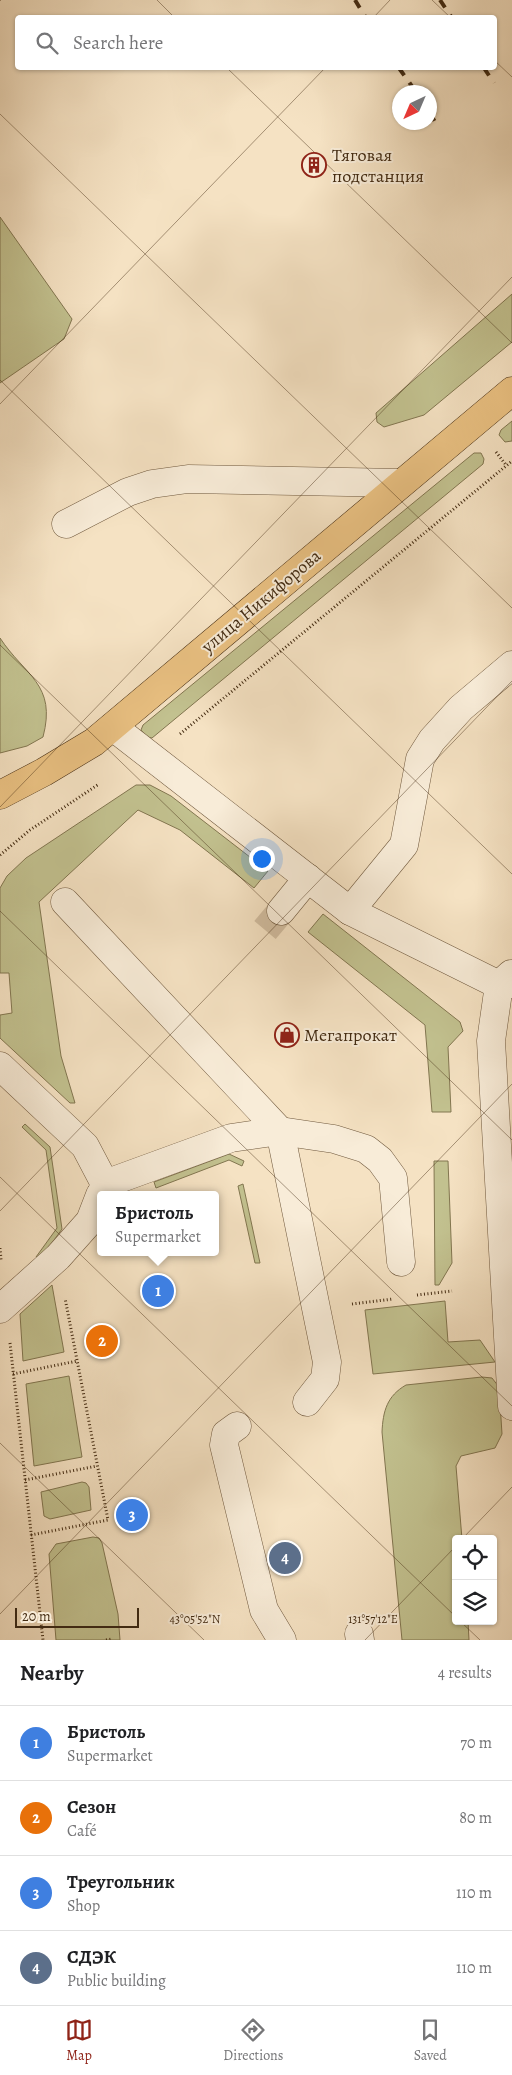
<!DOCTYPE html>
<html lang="en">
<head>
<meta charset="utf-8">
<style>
  body { margin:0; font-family:Alegreya,serif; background:#f6f6f6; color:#202124 }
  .controls { position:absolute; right:15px; bottom:15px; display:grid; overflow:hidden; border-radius:5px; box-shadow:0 1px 4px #0004 }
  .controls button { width:45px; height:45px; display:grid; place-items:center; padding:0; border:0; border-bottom:1px solid #e0e0e0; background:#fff; color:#202124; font:25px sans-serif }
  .compass { position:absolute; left:392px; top:85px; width:45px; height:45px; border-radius:50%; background:#fff; box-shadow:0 1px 4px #0004; rotate:224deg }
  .scale { position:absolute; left:15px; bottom:12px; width:124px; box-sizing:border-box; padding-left:5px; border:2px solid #432b12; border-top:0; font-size:14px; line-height:18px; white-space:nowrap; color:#432b12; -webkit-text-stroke:4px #f8ecd8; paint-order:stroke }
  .you { position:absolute; left:261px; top:858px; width:18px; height:18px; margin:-12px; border:4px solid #fff; border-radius:50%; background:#1a73e8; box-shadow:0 0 0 8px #1a73e833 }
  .badge { display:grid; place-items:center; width:32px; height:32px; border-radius:50%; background:#8f2418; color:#fff; font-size:16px; font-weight:700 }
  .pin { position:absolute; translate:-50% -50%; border:2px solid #fff; box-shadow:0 1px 5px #0006 }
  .popup { position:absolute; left:97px; top:1191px; width:122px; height:65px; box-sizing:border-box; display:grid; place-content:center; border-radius:5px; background:#fff; filter:drop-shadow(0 1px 4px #0005); font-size:16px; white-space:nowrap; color:#757577 }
  .popup b { font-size:19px; color:#202124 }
  .popup::after { content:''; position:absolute; left:50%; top:100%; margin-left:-10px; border:10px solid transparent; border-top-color:#fff }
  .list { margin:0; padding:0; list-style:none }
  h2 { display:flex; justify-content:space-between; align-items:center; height:65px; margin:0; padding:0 20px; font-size:21px }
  h2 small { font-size:16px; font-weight:400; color:#757577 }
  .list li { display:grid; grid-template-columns:32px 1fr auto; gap:15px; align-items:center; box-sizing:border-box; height:75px; padding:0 20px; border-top:1px solid #e0e0e0 }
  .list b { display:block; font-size:19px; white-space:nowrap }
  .list p { margin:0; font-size:16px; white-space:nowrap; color:#757577 }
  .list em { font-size:16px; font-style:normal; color:#757577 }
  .icon { flex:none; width:28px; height:28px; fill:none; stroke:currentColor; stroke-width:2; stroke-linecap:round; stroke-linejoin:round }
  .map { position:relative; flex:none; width:512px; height:1640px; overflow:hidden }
  .search { position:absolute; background:#fff; box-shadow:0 1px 4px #0004; left:15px; right:15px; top:15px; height:55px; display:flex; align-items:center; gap:12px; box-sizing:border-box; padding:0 18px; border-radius:5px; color:#757577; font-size:19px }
  .sheet { height:365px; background:#fff }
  nav { display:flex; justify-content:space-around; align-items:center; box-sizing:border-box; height:70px; border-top:1px solid #e0e0e0; background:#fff; font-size:14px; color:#757577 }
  nav a { display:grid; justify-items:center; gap:2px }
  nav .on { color:#8f2418 }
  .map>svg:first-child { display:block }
  .green { fill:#c2c18f; stroke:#827650 }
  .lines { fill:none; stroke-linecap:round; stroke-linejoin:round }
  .minor-tunnel { stroke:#d1bda0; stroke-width:28; stroke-dasharray:28 14; stroke-linecap:butt }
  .minor-casing { stroke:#70593e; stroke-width:29 }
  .major-casing { stroke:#432b12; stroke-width:29 }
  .path { stroke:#432b12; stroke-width:3; stroke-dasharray:1 2.5; stroke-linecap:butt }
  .minor { stroke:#f8ecd8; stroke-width:28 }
  .major { stroke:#eac182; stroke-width:28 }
  .rail { stroke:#432b12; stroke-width:4; stroke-dasharray:9 9; stroke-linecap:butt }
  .ticks { fill:none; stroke:#432b12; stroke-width:1; stroke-opacity:0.45 }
  .labels { text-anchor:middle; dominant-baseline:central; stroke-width:4; stroke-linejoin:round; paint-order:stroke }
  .poi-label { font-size:18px; fill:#432b12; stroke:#f8ecd8; text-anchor:start }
  .street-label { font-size:18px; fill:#432b12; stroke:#f8ecd8 }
  .ticks-label { font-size:12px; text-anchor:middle; fill:#432b12; stroke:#f8ecd8; stroke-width:4; stroke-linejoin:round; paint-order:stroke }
</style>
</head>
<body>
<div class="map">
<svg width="512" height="1640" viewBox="0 0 512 1640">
  <rect width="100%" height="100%" fill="#f5e2c3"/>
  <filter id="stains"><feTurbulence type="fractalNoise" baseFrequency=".004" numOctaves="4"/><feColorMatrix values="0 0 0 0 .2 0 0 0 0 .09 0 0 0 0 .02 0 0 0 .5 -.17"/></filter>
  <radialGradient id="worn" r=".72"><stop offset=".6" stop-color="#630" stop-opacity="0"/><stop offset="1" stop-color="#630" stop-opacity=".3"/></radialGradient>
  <g class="green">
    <path d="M 0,217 L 72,319 L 64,339 L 0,383 Z"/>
    <path d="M 512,294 L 512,342 L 424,415 L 384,427 L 377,422 L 376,413 Z"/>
    <path d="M 512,421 L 512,441 L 505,442 L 499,435 L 501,430 Z"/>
    <path d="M 474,453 L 481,453 L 484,459 L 483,464 L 152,738 L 147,737 L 141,730 L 143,725 Z"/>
    <path d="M 0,638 C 25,676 57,684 43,737 L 27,746 L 0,753 Z"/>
    <path d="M 136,785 L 150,785 L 171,796 L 268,871 L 254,888 L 180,830 L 138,810 L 39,902 L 61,1056 L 75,1103 L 70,1103 L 0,1038 L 0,1015 L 12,1013 L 9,973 L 0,973 L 0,888 L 7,876 L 26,858 Z"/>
    <path d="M 323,914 L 460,1022 L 463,1031 L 448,1047 L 451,1112 L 432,1112 L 425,1025 L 308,932 Z"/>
    <path d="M 25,1124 L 50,1147 L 62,1229 L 40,1260 L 36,1257 L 57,1228 L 46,1150 L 22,1127 Z"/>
    <path d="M 229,1154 L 244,1161 L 242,1166 L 229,1160 L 156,1188 L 154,1182 Z"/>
    <path d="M 434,1161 L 448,1161 L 452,1263 L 439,1285 L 435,1285 Z"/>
    <path d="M 243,1184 L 260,1263 L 255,1263 L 238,1186 Z"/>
    <path d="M 52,1285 L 64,1352 L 23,1361 L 20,1314 Z"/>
    <path d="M 445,1301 L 448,1342 L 480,1340 L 495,1362 L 373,1374 L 365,1310 Z"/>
    <path d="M 69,1376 L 82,1457 L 34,1466 L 26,1384 Z"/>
    <path d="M 482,1377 L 492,1378 L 499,1387 L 502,1434 L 495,1448 L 461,1456 L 456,1466 L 462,1539 L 456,1539 L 456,1621 L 468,1621 L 469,1640 L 402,1640 L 382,1432 C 383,1411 387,1396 406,1385 Z"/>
    <path d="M 82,1482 L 86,1483 L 89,1487 L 91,1510 L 50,1519 L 44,1516 L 41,1492 Z"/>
    <path d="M 93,1537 L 99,1538 L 102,1543 L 118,1614 L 120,1640 L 56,1640 L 49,1554 L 56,1544 Z"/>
  </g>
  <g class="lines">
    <path class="minor-tunnel" d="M 265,930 L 281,911"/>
    <defs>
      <g id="minor">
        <path d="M 66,524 L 128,492 L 152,484 L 188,479 L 400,483"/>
        <path d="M 113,727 L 350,911 L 499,985 L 512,984"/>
        <path d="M 65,902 L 280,1131 L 327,1362 L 325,1379 L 307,1402"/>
        <path d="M 281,911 L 308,878"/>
        <path d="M 350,911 L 404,845 L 420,759 L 432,740 L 461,708 L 512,665"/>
        <path d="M 511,974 L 499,985 L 491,1041 L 512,1406"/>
        <path d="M 0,1066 L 85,1146 L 105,1184"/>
        <path d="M 101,1195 L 105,1184 L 231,1138 L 280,1131 L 334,1139 L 366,1149 L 380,1160 L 393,1178 L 401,1262"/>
        <path d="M 0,1309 L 58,1257 L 90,1221 L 100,1195"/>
        <path d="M 237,1426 L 226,1434 L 224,1445 L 264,1610 L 282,1640"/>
        <path d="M 359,1634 L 360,1640"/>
      </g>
      <path id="major" d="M 0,795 L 44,772 L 94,742 L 512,391"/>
    </defs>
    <use href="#minor" class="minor-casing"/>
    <use href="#major" class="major-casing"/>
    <g class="path">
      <path d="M 496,452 L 506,465"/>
      <path d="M 180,734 L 512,461"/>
      <path d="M 0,855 L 30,830 L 99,784"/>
      <path d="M 0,1248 L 1,1260"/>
      <path d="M 417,1295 L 452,1291"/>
      <path d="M 352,1304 L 393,1299"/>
      <path d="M 10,1343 L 43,1640"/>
      <path d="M 13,1374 L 77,1361"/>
      <path d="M 25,1480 L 97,1466"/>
      <path d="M 31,1535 L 108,1520 L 65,1298"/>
      <path d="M 106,1640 L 112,1639"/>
    </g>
    <use href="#minor" class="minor"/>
    <use href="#major" class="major"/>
    <g class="rail">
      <path d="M 355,0 L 366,18"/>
      <path d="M 440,0 L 452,18"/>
      <path d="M 399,68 L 416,92"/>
      <path d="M 484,68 L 494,83"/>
      <path d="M 430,113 L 435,122"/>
    </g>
  </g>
  <path class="ticks" d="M 157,0 L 175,18M 432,0 L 451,18M 0,1 L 1,0M 373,18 L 390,0M 494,60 L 512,77M 227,68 L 512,343M 0,114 L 512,608M 0,380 L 512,874M 0,404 L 325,68M 0,645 L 512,1140M 0,807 L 512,277M 0,911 L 512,1406M 0,1177 L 456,1617M 0,1211 L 512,681M 0,1443 L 204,1640M 462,1539 L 512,1487M 0,1614 L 512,1084M 460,1621 L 480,1640M 365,1640 L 456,1546"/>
  <defs>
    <symbol id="building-ring" viewBox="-11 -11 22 22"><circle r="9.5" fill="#f8ecd8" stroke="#8f2418" stroke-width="1.5"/><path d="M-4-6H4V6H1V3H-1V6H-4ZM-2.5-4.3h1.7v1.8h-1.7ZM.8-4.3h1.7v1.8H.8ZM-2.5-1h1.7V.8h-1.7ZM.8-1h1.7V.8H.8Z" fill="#8f2418"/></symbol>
    <symbol id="shop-ring" viewBox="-11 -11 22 22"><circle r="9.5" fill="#f8ecd8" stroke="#8f2418" stroke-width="1.5"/><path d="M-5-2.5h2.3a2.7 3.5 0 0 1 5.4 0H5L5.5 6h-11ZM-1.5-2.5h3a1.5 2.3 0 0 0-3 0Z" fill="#8f2418"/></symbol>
  </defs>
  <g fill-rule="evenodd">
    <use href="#building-ring" x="300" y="151" width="28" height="28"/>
    <use href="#shop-ring" x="273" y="1021" width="28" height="28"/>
  </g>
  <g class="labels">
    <g class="poi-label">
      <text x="332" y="155">Тяговая<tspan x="332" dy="21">подстанция</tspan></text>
      <text x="304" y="1035">Мегапрокат</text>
    </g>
    <g class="street-label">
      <text transform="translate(261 601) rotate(-40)">улица Никифорова</text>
    </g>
  </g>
  <g class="ticks-label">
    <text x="373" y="1623">131°57'12"E</text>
    <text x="195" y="1623">43°05'52"N</text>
  </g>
  <rect width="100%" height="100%" filter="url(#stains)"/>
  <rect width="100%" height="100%" fill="url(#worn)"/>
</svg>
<div class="controls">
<button><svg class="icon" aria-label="locate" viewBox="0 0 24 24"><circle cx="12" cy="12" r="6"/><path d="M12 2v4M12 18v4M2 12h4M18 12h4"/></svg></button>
<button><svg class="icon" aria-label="layers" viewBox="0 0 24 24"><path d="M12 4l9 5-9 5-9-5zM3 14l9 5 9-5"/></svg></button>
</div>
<svg class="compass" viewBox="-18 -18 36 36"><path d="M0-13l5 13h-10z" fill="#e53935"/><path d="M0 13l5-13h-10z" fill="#757577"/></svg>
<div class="scale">20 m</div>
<div class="you"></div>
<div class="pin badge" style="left:158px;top:1291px;background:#3f7fe0">1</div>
<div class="popup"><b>Бристоль</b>Supermarket</div>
<div class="pin badge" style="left:102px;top:1341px;background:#e8710a">2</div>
<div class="pin badge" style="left:132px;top:1515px;background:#3f7fe0">3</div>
<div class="pin badge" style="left:285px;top:1558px;background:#5c6f8a">4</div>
<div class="search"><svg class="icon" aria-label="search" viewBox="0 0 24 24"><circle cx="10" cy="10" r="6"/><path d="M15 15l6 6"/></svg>Search here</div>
</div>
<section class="sheet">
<h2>Nearby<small>4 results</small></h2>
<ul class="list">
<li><span class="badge" style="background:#3f7fe0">1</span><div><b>Бристоль</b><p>Supermarket</p></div><em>70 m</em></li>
<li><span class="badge" style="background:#e8710a">2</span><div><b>Сезон</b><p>Café</p></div><em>80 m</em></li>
<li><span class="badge" style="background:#3f7fe0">3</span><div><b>Треугольник</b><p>Shop</p></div><em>110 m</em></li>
<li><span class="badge" style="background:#5c6f8a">4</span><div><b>СДЭК</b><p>Public building</p></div><em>110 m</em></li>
</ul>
</section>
<nav>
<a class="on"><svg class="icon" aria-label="map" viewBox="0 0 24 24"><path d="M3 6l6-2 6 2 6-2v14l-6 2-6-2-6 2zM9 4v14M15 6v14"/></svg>Map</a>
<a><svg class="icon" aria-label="directions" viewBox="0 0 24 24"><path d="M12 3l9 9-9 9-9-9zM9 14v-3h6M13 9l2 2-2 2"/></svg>Directions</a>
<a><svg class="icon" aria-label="saved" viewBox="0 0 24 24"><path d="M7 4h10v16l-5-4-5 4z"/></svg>Saved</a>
</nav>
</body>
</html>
